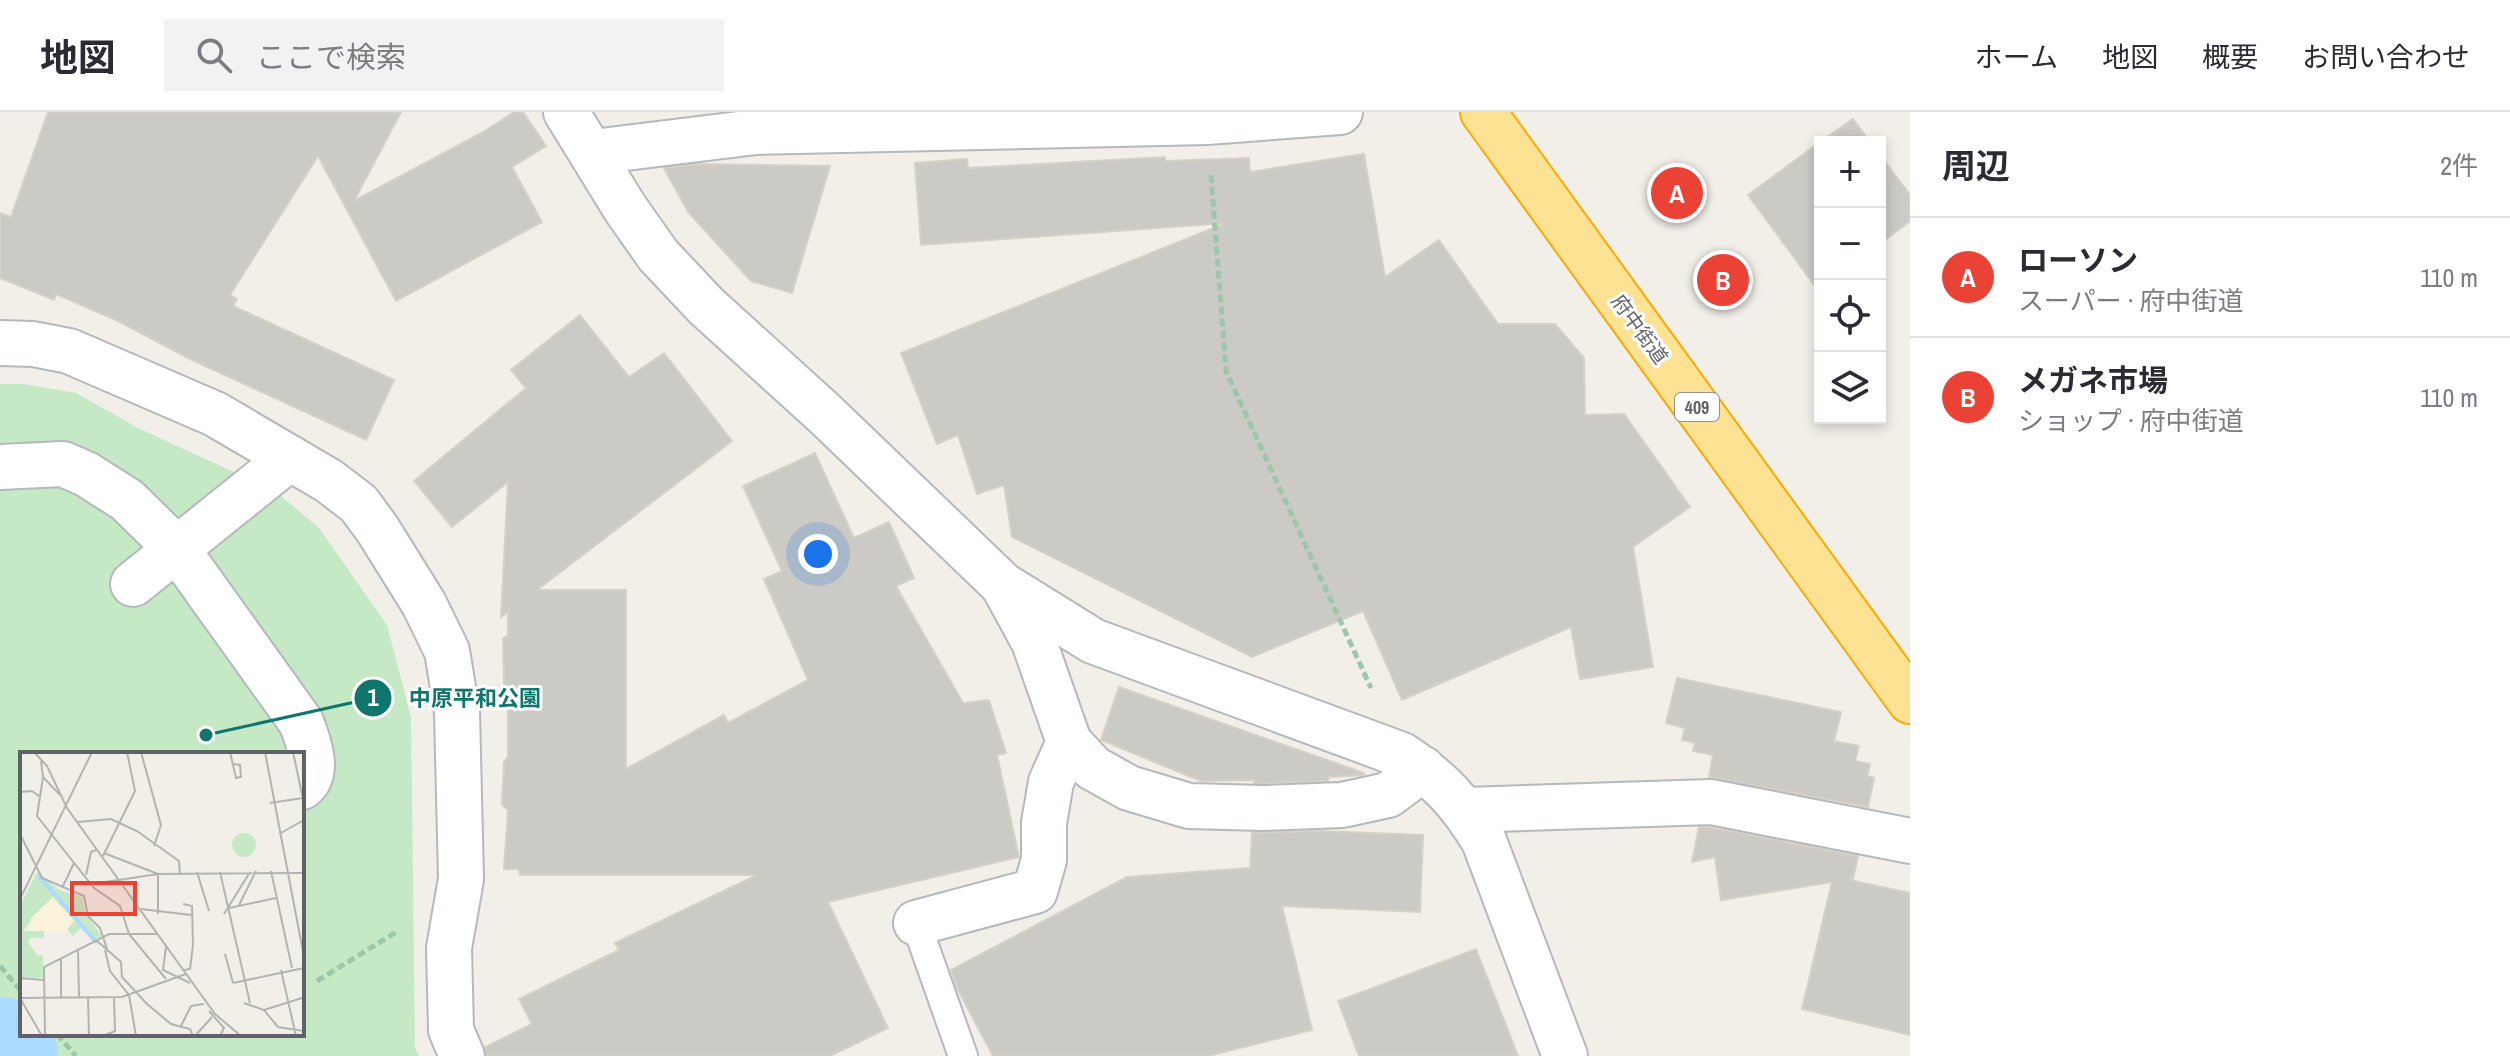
<!DOCTYPE html>
<html lang="ja">
<head>
<meta charset="utf-8">
<style>
  body { margin:0; font-family:"Archivo Narrow","Noto Sans JP",sans-serif; background:#f2f2f3; color:#2b2b33 }
  .controls { position:absolute; right:24px; top:24px; display:grid; overflow:hidden; border-radius:0px; box-shadow:0 4px 12px #0003 }
  .controls button { width:72px; height:72px; display:grid; place-items:center; padding:0; border:0; border-bottom:2px solid #e1e1e2; background:#fff; color:#2b2b33; font:40px sans-serif }
  .you { position:absolute; left:818px; top:442px; width:28px; height:28px; margin:-20px; border:6px solid #fff; border-radius:50%; background:#1a73e8; box-shadow:0 0 0 12px #1a73e833 }
  .badge { display:grid; place-items:center; width:52px; height:52px; border-radius:50%; background:#ea4335; color:#fff; font-size:26px; font-weight:700 }
  .pin { position:absolute; translate:-50% -50%; border:4px solid #fff; box-shadow:0 2px 8px #0006 }
  .list { margin:0; padding:0; list-style:none }
  h2 { display:flex; justify-content:space-between; align-items:center; height:104px; margin:0; padding:0 32px; font-size:34px }
  h2 small { font-size:26px; font-weight:400; color:#7c7c81 }
  .list li { display:grid; grid-template-columns:52px 1fr auto; gap:24px; align-items:center; box-sizing:border-box; height:120px; padding:0 32px; border-top:2px solid #e1e1e2 }
  .list b { display:block; font-size:30px; white-space:nowrap }
  .list p { margin:0; font-size:26px; white-space:nowrap; color:#7c7c81 }
  .list em { font-size:26px; font-style:normal; color:#7c7c81 }
  .icon { flex:none; width:44px; height:44px; fill:none; stroke:currentColor; stroke-width:2; stroke-linecap:round; stroke-linejoin:round }
  .map { position:relative; flex:none; width:1910px; height:944px; overflow:hidden }
  header { display:flex; align-items:center; gap:48px; box-sizing:border-box; height:112px; padding:0 40px; background:#fff; border-bottom:2px solid #e1e1e2 }
  header strong { font-size:38px }
  nav { display:flex; gap:44px; margin-inline-start:auto; font-size:28px }
  .search { width:560px; height:72px; background:#f2f2f3; display:flex; align-items:center; gap:20px; box-sizing:border-box; padding:0 28px; border-radius:0px; color:#7c7c81; font-size:30px }
  main { display:flex }
  aside { flex:1; background:#fff }
  .map>svg:first-child { display:block }
  .green { fill:#c5e8c5; fill-rule:evenodd }
  .lines { fill:none; stroke-linecap:round; stroke-linejoin:round }
  .river { stroke:#aadaff; stroke-width:104 }
  .building { fill:#cccac5; stroke:#d6d1c6; stroke-width:2 }
  .lane-casing { stroke:#b5b8bc; stroke-width:32 }
  .street-casing { stroke:#b5b8bc; stroke-width:48 }
  .highway-casing { stroke:#f9ab00; stroke-width:48 }
  .path { stroke:#9cc7a9; stroke-width:5; stroke-dasharray:8 4; stroke-linecap:butt }
  .lane { stroke:#fff; stroke-width:28 }
  .street { stroke:#fff; stroke-width:44 }
  .highway { stroke:#fde293; stroke-width:44 }
  .labels { text-anchor:middle; dominant-baseline:central; stroke-width:6; stroke-linejoin:round; paint-order:stroke }
  .shield { fill:#fff; stroke:#8f9295; stroke-width:2 }
  .shield-label { font-size:18px; font-weight:bold; fill:#5f6368 }
  .street-label { font-size:20px; fill:#5f6368; stroke:#fff }
  .inset-river { fill:none; stroke:#aadaff; stroke-width:4 }
  .inset-road { fill:none; stroke:#b3b3b1; stroke-width:2 }
  .view { fill:#ea4335; fill-opacity:0.15; stroke:#ea4335; stroke-width:4 }
  .inset-edge { fill:none; stroke:#5f6368; stroke-width:4 }
  .leader { fill:none; stroke:#0f766e; stroke-width:3 }
  .callout-dot { fill:#0f766e; stroke:#fff; stroke-width:3 }
  .mark-label { font-size:24px; text-anchor:middle; font-weight:bold; fill:#fff }
  .callout-label { font-size:22px; text-anchor:middle; font-weight:bold; fill:#0f766e; stroke:#fff; stroke-width:6; stroke-linejoin:round; paint-order:stroke }
</style>
</head>
<body>
<header>
<strong>地図</strong>
<div class="search"><svg class="icon" aria-label="search" viewBox="0 0 24 24"><circle cx="10" cy="10" r="6"/><path d="M15 15l6 6"/></svg>ここで検索</div>
<nav><a>ホーム</a><a>地図</a><a>概要</a><a>お問い合わせ</a></nav>
</header>
<main>
<div class="map">
<svg width="1910" height="944" viewBox="0 0 1910 944">
  <rect width="100%" height="100%" fill="#f1efe8"/>
  <path class="green" d="M 0,272 L 23,272 L 76,281 L 138,316 L 275,379 L 319,416 L 387,513 L 411,605 L 415,935 L 419,944 L 0,944 ZM 22,642 L 302,642 L 302,922 L 22,922 Z"/>
  <g class="lines">
    <path class="river" d="M 0,937 L 6,944"/>
  </g>
  <g class="building">
    <path d="M 48,0 L 401,0 L 354,89 L 485,19 L 514,0 L 523,0 L 546,34 L 512,55 L 542,110 L 396,189 L 318,44 L 230,183 L 237,187 L 233,194 L 394,268 L 366,328 L 190,247 L 118,209 L 56,182 L 54,188 L 0,166 L 0,101 L 11,105 Z"/>
    <path d="M 1853,7 L 1870,30 L 1821,30 L 1823,28 Z"/>
    <path d="M 1820,30 L 1820,177 L 1818,178 L 1748,83 Z"/>
    <path d="M 1364,42 L 1385,165 L 1439,128 L 1498,212 L 1555,212 L 1584,246 L 1585,303 L 1624,302 L 1690,395 L 1633,435 L 1653,555 L 1580,567 L 1571,515 L 1402,588 L 1363,499 L 1252,545 L 1012,425 L 1004,373 L 977,382 L 958,323 L 937,332 L 901,241 L 1226,111 L 921,133 L 915,51 L 967,47 L 968,56 L 1165,45 L 1165,49 L 1249,46 L 1250,60 Z"/>
    <path d="M 1880,43 L 1910,83 L 1910,109 L 1880,132 Z"/>
    <path d="M 698,52 L 830,54 L 792,181 L 751,169 L 688,100 L 664,56 Z"/>
    <path d="M 580,203 L 629,265 L 664,241 L 732,329 L 537,478 L 626,478 L 626,657 L 724,603 L 728,611 L 808,568 L 764,467 L 782,459 L 743,374 L 815,341 L 854,426 L 889,410 L 914,466 L 896,474 L 963,591 L 989,588 L 1006,641 L 997,643 L 1019,745 L 828,790 L 888,916 L 830,944 L 486,944 L 485,935 L 532,912 L 519,887 L 619,838 L 615,831 L 757,763 L 520,763 L 518,757 L 504,757 L 508,698 L 502,693 L 504,650 L 508,645 L 508,576 L 504,572 L 503,527 L 508,523 L 508,500 L 501,505 L 508,370 L 452,415 L 414,369 L 526,276 L 511,258 Z"/>
    <path d="M 1677,566 L 1841,600 L 1834,629 L 1859,634 L 1855,649 L 1870,652 L 1867,664 L 1874,666 L 1868,695 L 1709,665 L 1713,643 L 1693,639 L 1695,631 L 1682,628 L 1685,616 L 1666,611 Z"/>
    <path d="M 1119,575 L 1364,661 L 1364,663 L 1329,665 L 1328,669 L 1263,671 L 1254,671 L 1254,668 L 1201,669 L 1101,628 Z"/>
    <path d="M 1699,715 L 1709,715 L 1858,744 L 1853,767 L 1849,768 L 1910,781 L 1910,923 L 1802,897 L 1832,770 L 1721,788 L 1715,745 L 1692,750 Z"/>
    <path d="M 1318,719 L 1423,723 L 1420,800 L 1282,794 L 1312,918 L 1208,944 L 993,944 L 958,878 L 951,858 L 1127,765 L 1250,756 L 1252,721 Z"/>
    <path d="M 1476,837 L 1518,944 L 1359,944 L 1338,889 Z"/>
  </g>
  <g class="lines">
    <defs>
      <path id="lane" d="M 916,811 L 963,944"/>
      <g id="street">
        <path d="M 566,0 L 625,96 L 658,143 L 706,194 L 825,302 L 1003,473 L 1093,529 L 1402,643 C 1441,669 1459,688 1484,729 L 1565,944"/>
        <path d="M 593,40 L 756,20 L 1207,10 L 1340,0"/>
        <path d="M 0,231 L 33,232 L 69,239 L 215,302 L 329,369 L 359,392 L 378,418 L 424,492 L 447,539 L 457,600 L 461,767 L 449,836 L 451,918 L 462,944"/>
        <path d="M 0,355 L 63,352 L 86,362 L 127,388 L 177,437 L 301,610 C 308,628 321,661 302,675"/>
        <path d="M 133,472 L 290,346"/>
        <path d="M 1004,475 L 1034,530 L 1069,630 L 1093,656 L 1129,676 L 1189,694 L 1263,696 L 1342,693 L 1388,683 L 1423,657"/>
        <path d="M 1465,698 L 1711,690 L 1910,729"/>
        <path d="M 916,811 L 1035,779 L 1044,748 L 1044,711 L 1051,670 L 1069,630"/>
      </g>
      <path id="highway" d="M 1483,0 L 1910,589"/>
    </defs>
    <use href="#lane" class="lane-casing"/>
    <use href="#street" class="street-casing"/>
    <use href="#highway" class="highway-casing"/>
    <g class="path">
      <path d="M 1211,63 L 1226,259 L 1371,576"/>
      <path d="M 0,854 L 22,880"/>
      <path d="M 317,869 L 398,819"/>
      <path d="M 57,922 L 76,944"/>
    </g>
    <use href="#lane" class="lane"/>
    <use href="#street" class="street"/>
    <use href="#highway" class="highway"/>
  </g>
  <g class="labels">
    <rect class="shield" x="1675" y="281" width="44" height="28" rx="6"/>
    <g class="shield-label">
      <text x="1697" y="295">409</text>
    </g>
    <g class="street-label">
      <text transform="translate(1640 217) rotate(54)">府中街道</text>
    </g>
  </g>
  <g transform="translate(20 640)">
    <rect width="284" height="284" fill="#f1efe8"/>
    <path d="M212 93a12 12 0 1 1 24 0a12 12 0 1 1-24 0ZM 17,120 L 39,138 L 62,145 L 66,162 L 82,184 L 73,189 L 61,176 L 53,184 L 46,176 L 54,168 L 43,156 L 22,155 L 3,179 L 24,179 L 24,186 L 9,186 L 9,192 L 18,204 L 23,203 L 23,226 L 0,225 L 0,153 Z" fill="#c5e8c5"/>
    <path d="M 33,145 L 54,169 L 46,179 L 10,179 L 11,166 Z" fill="#fbf3d9"/>
    <path class="inset-river" d="M 18,123 L 77,191"/>
    <path class="inset-road" d="M 14,0 L 27,14 L 47,56 L 195,262 L 221,284M 121,0 L 141,73 L 134,94M 210,0 L 216,26 L 221,25 L 220,13 L 213,12M 245,0 L 284,205M 273,0 L 284,52M 21,9 L 23,25 L 40,43M 23,25 L 17,64 L 74,136 L 100,154 L 109,182 L 146,227M 0,45 L 0,40 L 12,39 L 19,44M 250,51 L 283,46M 57,70 L 91,67 L 117,79 L 159,109 L 160,122M 0,82 L 22,126 L 64,144 L 68,164 L 80,176 L 88,200M 259,82 L 284,68M 84,101 L 138,122 L 138,162M 83,104 L 115,39 L 107,0M 251,119 L 272,216M 177,120 L 189,159M 200,120 L 230,251M 66,123 L 71,100 L 76,98M 72,132 L 138,122 L 284,121M 43,134 L 54,111M 0,147 L 72,0M 163,152 L 172,154 L 173,193 L 170,217 L 164,218M 219,153 L 236,119M 209,156 L 256,146M 121,157 L 171,163M 204,162 L 230,120M 76,188 L 101,210 L 102,225 L 127,252 L 151,272 L 170,277 L 173,284M 146,195 L 143,218 L 170,231M 58,198 L 59,245M 85,198 L 90,219 L 109,243 L 116,284M 205,202 L 213,231M 41,207 L 41,246M 261,218 L 276,284M 0,226 L 24,228M 213,231 L 284,216M 68,245 L 69,284M 0,246 L 102,245 L 166,222M 0,246 L 22,284M 224,251 L 244,258 L 258,275 L 284,279M 244,258 L 282,246M 189,259 L 204,276 L 200,284M 161,274 L 171,254 L 184,252M 25,284 L 24,215 L 89,182 L 138,182M 83,284 L 95,279 L 94,246M 175,284 L 192,265"/>
    <path class="view" d="M 52,131 L 115,131 L 115,162 L 52,162 Z"/>
    <rect width="284" height="284" class="inset-edge"/>
  </g>
  <path class="leader" d="M206 623L373 586"/>
  <g class="callout-dot">
    <circle cx="206" cy="623" r="8"/>
    <circle cx="373" cy="586" r="20"/>
  </g>
  <g class="mark-label">
    <text x="373" y="594">1</text>
  </g>
  <g class="callout-label">
    <text x="475" y="594">中原平和公園</text>
  </g>
</svg>
<div class="controls">
<button>+</button>
<button>−</button>
<button><svg class="icon" aria-label="locate" viewBox="0 0 24 24"><circle cx="12" cy="12" r="6"/><path d="M12 2v4M12 18v4M2 12h4M18 12h4"/></svg></button>
<button><svg class="icon" aria-label="layers" viewBox="0 0 24 24"><path d="M12 4l9 5-9 5-9-5zM3 14l9 5 9-5"/></svg></button>
</div>
<div class="you"></div>
<div class="pin badge" style="left:1677px;top:81px">A</div>
<div class="pin badge" style="left:1723px;top:168px">B</div>
</div>
<aside>
<h2>周辺<small>2件</small></h2>
<ul class="list">
<li><span class="badge">A</span><div><b>ローソン</b><p>スーパー · 府中街道</p></div><em>110 m</em></li>
<li><span class="badge">B</span><div><b>メガネ市場</b><p>ショップ · 府中街道</p></div><em>110 m</em></li>
</ul>
</aside>
</main>
</body>
</html>
